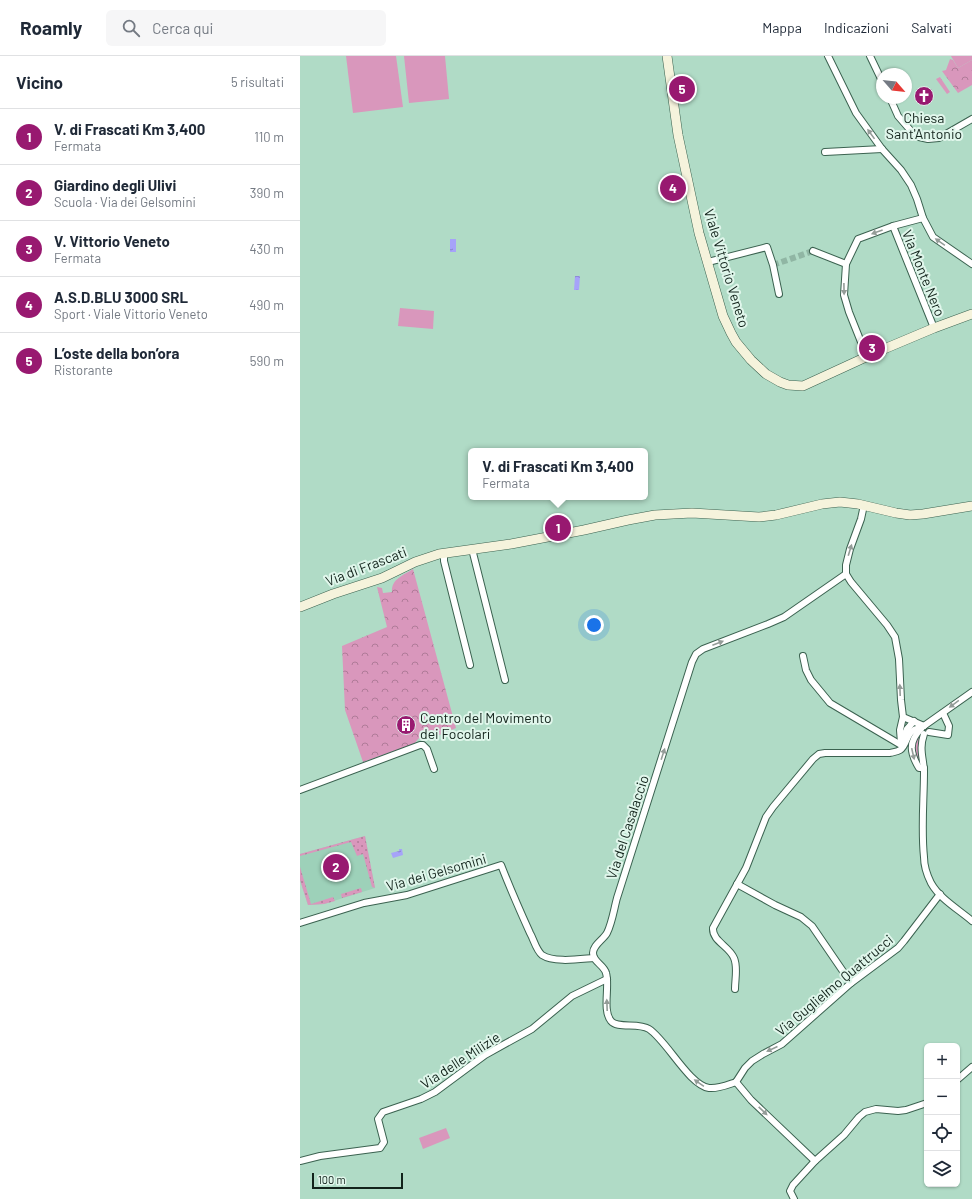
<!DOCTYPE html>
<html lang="it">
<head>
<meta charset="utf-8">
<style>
  body { margin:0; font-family:Barlow,sans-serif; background:#f6f6f7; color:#1f2937 }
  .controls { position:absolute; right:12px; bottom:12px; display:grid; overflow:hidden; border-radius:6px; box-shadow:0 1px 3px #0004 }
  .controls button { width:36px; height:36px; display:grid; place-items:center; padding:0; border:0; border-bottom:1px solid #e0e1e3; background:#fff; color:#1f2937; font:20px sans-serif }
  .compass { position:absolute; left:576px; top:12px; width:36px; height:36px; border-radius:50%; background:#fff; box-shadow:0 1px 3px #0004; rotate:118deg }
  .scale { position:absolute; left:12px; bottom:10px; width:91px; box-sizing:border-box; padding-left:4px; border:2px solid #12231b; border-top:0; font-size:11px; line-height:14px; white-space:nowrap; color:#12231b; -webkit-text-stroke:3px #e0f6eb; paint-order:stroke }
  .you { position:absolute; left:294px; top:569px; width:14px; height:14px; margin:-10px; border:3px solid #fff; border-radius:50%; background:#1a73e8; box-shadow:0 0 0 6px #1a73e833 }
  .badge { display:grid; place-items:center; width:26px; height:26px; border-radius:50%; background:#981970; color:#fff; font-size:13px; font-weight:700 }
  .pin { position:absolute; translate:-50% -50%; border:2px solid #fff; box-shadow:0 1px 4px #0006 }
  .popup { position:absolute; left:168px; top:392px; width:180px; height:52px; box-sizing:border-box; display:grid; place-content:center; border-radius:6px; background:#fff; filter:drop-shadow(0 1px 3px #0005); font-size:13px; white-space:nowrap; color:#747a83 }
  .popup b { font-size:15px; color:#1f2937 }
  .popup::after { content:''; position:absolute; left:50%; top:100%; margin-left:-8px; border:8px solid transparent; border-top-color:#fff }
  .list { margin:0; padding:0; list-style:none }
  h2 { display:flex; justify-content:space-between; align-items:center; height:52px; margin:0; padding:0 16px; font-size:17px }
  h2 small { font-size:13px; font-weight:400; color:#747a83 }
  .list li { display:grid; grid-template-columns:26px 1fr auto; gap:12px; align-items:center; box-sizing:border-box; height:56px; padding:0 16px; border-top:1px solid #e0e1e3 }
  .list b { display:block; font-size:15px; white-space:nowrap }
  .list p { margin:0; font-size:13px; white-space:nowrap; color:#747a83 }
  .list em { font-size:13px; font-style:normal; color:#747a83 }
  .icon { flex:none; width:22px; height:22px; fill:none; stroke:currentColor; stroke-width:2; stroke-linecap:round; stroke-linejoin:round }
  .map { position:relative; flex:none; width:672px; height:1143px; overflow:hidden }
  header { display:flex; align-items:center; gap:24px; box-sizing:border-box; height:56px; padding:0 20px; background:#fff; border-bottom:1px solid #e0e1e3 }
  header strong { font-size:19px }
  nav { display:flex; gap:22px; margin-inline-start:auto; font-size:14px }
  .search { width:280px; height:36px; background:#f6f6f7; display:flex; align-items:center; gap:10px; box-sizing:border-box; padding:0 14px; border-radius:6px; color:#747a83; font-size:15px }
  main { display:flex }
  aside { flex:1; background:#fff }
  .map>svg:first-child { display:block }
  .built { fill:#9dd1b9 }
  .grass { fill:url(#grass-dots) }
  .park { fill:url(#park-crowns) }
  .garden { fill:#d997bc }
  .water { fill:url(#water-ripples) }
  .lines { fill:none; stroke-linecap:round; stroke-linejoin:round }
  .street-tunnel { stroke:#90b6a4; stroke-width:6; stroke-dasharray:6 3; stroke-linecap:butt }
  .street-casing { stroke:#3b6250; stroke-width:8 }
  .secondary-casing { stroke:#3b6250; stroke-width:10 }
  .street { stroke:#fff; stroke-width:6 }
  .secondary { stroke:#f5f3dc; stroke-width:9 }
  .oneway { fill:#949c98 }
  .labels { text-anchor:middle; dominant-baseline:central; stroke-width:4; stroke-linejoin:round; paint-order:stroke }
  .poi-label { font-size:14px; fill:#12231b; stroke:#e0f6eb }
  .street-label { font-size:14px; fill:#12231b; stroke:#e0f6eb }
</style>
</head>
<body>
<header>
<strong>Roamly</strong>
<div class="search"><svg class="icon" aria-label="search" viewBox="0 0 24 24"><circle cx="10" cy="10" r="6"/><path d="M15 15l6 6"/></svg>Cerca qui</div>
<nav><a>Mappa</a><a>Indicazioni</a><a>Salvati</a></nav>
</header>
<main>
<aside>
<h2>Vicino<small>5 risultati</small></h2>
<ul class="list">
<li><span class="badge">1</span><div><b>V. di Frascati Km 3,400</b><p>Fermata</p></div><em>110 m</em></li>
<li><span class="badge">2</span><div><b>Giardino degli Ulivi</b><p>Scuola · Via dei Gelsomini</p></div><em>390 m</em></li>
<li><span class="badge">3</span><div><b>V. Vittorio Veneto</b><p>Fermata</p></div><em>430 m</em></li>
<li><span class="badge">4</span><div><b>A.S.D.BLU 3000 SRL</b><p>Sport · Viale Vittorio Veneto</p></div><em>490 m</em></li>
<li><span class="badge">5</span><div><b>L’oste della bon’ora</b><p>Ristorante</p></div><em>590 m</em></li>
</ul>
</aside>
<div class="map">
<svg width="672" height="1143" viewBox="0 0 672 1143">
  <defs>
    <pattern id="grass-dots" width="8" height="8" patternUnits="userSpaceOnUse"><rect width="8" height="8" fill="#d997bc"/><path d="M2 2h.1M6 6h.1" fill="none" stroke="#af7b98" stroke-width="1.8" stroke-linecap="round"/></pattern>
    <pattern id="park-crowns" width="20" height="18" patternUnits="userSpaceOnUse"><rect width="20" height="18" fill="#d997bc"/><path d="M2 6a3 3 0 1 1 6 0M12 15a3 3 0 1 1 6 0" fill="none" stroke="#af7b98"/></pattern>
    <pattern id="water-ripples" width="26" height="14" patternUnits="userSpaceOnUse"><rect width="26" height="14" fill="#a6a3f9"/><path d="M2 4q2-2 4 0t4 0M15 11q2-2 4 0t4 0" fill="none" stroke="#8684c9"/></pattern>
  </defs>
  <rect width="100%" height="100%" fill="#b0dbc6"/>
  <path class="built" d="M 65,780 L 75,832 L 24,848 L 8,849 L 0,824 L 0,798 Z"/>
  <g class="grass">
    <path d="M 65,780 L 75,832 L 72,831 L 63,798 L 57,800 L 51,786 L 0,800 L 0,798 Z"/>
    <path d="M 0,811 L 11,848 L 33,841 L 35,845 L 24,848 L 8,849 L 0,824 Z"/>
    <path d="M 61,832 L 62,836 L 42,842 L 41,838 Z"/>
  </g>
  <g class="park">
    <path d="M 650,3 L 653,4 L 658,12 L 672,4 L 672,29 L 658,37 L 642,15 L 646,14 Z"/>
    <path d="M 640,21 L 650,36 L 647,38 L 636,23 Z"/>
    <path d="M 113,513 L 156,672 L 123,686 L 119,682 L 114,688 L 63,706 L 45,654 L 42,590 L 87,571 L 77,531 L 82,532 L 83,537 L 92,536 C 91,523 104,519 113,513 Z"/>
  </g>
  <g class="garden">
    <path d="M 46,0 L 96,0 L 103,51 L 53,57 Z"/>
    <path d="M 104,0 L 145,0 L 149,43 L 109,47 Z"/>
    <path d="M 651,0 L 672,0 L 672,4 L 658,12 Z"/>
    <path d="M 100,252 L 134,255 L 133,273 L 98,270 Z"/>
    <path d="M 619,678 L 621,680 C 617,690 619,700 621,711 L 615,695 L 614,686 Z"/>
    <path d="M 146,1072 L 150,1082 L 123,1093 L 119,1082 Z"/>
  </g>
  <g class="water">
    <rect x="150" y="183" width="6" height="13"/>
    <path d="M 275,220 L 280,220 L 279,234 L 274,234 Z"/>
    <path d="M 99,793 L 102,793 L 103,799 L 93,802 L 91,797 L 99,795 Z"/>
  </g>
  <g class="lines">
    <path class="street-tunnel" d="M 473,209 L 513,195"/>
    <defs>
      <g id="street">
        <path d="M 528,0 L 556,57 L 582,93 L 601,114 L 611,129 L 617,143 L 623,162 L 633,181 L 672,208"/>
        <path d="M 570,0 L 582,25"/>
        <path d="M 590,42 L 598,60 L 611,75 L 619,81 L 628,83 L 639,82 L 672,63"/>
        <path d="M 525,96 L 582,93"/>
        <path d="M 593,170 L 630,262 L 634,272"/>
        <path d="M 513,195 L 546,208"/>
        <path d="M 408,206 L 467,191 L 473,209 L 479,238"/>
        <path d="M 567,301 L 549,256 L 544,239 L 546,208 L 558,183 L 593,170 L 623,162"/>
        <path d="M 564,449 L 561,463 L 550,493 L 546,509 L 546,518 L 551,526 L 587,569 L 595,581 L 599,603 L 601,644 L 603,661 L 624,670"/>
        <path d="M 172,493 L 205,624"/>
        <path d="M 144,497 L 144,505 L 170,609"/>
        <path d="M 503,600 L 506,614 L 511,624 L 530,647 L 601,689"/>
        <path d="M 621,672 L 672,636"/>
        <path d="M 621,673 C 608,686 610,697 619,712 L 624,712"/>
        <path d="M 629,676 L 648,679 L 649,670 L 643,657"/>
        <path d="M 624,678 C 619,693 623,700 624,715 C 624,743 621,772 624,801 C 624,810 627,819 631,827 C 640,843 658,853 672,865"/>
        <path d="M 603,682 L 607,673 L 614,665"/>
        <path d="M 601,687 L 600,674 L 603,661"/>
        <path d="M 0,734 L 120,689 L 123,689 L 127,693 L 134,713"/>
        <path d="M 437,828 L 475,849 L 501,861 L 512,870 L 551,927"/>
        <path d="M 0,867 L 64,847 L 107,839 L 201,809 C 210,832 220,855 230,877 C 234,884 236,894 242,899 C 254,907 280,903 294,902"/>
        <path d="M 435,933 C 435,923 438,911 434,902 C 429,890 412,885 413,872 L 446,812 L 466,761 L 473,751 L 513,703 L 519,698 L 525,697 L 590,697 C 593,696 597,696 600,694 C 609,688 604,674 621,672"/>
        <path d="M 657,1024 L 672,1011"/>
        <path d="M 436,1026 C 427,1029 418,1033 409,1032 C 389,1029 367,985 349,973 C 339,966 317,973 311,965 C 302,954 310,930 306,917 C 304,909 293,906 293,897 C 293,889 303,884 307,877 C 312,867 314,853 317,842 L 392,606 L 396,598 L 403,593 L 468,568 L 484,561 L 546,518"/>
        <path d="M 436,1026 L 445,1012 L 452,1005 L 463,998 L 482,988 L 551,927 L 598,892 L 604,885 L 640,838"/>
        <path d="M 436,1026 L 451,1044 L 515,1105"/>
        <path d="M 0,1105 L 20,1100 L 80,1092 L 84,1086 L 78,1063 L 83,1056 L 121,1043 L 135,1036 L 185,999 L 232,973 L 272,940 L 307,923"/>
        <path d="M 494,1143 L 490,1135 L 493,1129 L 515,1105 L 544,1079 L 559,1061 L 565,1056 L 576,1053 L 598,1055 L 606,1054 L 627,1047"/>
      </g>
      <g id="secondary">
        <path d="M 367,0 L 378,79 L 399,177 L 423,260 L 431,277 L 436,286 L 451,304 L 466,318 L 480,326 L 488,329 L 503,330 L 577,296 L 634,272 L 672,258"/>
        <path d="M 0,551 L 33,538 L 82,522 L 115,506 L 139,498 L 211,488 L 284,474 L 328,464 L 355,459 L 392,457 L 459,461 L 476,459 L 522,448 L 540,446 L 558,448 L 596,457 L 610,459 L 623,458 L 672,450"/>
      </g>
    </defs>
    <use href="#street" class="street-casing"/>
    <use href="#secondary" class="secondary-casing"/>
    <use href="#street" class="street"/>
    <use href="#secondary" class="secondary"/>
  </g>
  <defs><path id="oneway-solid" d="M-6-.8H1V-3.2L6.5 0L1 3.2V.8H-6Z"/></defs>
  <g class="oneway">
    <use href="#oneway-solid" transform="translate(571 78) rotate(-126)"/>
    <use href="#oneway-solid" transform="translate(577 176) rotate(160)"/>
    <use href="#oneway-solid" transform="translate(640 186) rotate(-145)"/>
    <use href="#oneway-solid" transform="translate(544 233) rotate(89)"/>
    <use href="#oneway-solid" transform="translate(550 494) rotate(-73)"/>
    <use href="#oneway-solid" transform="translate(418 587) rotate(-21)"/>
    <use href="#oneway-solid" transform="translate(600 634) rotate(-92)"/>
    <use href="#oneway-solid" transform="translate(654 648) rotate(144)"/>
    <use href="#oneway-solid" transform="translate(363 698) rotate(-72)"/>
    <use href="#oneway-solid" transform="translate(613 698) rotate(77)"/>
    <use href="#oneway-solid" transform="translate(307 949) rotate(-92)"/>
    <use href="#oneway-solid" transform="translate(472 993) rotate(156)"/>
    <use href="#oneway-solid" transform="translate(399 1027) rotate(-145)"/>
    <use href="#oneway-solid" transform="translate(463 1055) rotate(44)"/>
  </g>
  <defs>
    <symbol id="church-disc" viewBox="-11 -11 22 22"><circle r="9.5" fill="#981970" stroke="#e0f6eb"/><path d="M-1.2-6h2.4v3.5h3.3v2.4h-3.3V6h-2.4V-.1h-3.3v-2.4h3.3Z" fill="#fff"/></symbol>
    <symbol id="building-disc" viewBox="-11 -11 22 22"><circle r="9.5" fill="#981970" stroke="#e0f6eb"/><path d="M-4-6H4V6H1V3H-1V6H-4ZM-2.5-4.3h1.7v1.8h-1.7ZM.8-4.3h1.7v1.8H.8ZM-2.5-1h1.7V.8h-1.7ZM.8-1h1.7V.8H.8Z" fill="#fff"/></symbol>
  </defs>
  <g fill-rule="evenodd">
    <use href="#church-disc" x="613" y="29" width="22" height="22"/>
    <use href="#building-disc" x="95" y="658" width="22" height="22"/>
  </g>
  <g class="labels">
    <g class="poi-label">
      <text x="624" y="61">Chiesa<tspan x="624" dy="16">Sant'Antonio</tspan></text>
      <text x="120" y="661" text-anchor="start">Centro del Movimento<tspan x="120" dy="16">dei Focolari</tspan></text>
    </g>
    <g class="street-label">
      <text transform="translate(427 212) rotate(73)">Viale Vittorio Veneto</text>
      <text transform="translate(624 217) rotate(68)">Via Monte Nero</text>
      <text transform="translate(66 510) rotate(-21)">Via di Frascati</text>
      <text transform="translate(327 771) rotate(-72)">Via del Casalaccio</text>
      <text transform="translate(136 816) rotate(-16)">Via dei Gelsomini</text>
      <text transform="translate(534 929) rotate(-40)">Via Guglielmo Quattrucci</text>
      <text transform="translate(160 1004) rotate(-33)">Via delle Milizie</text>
    </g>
  </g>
</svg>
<div class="controls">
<button>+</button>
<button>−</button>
<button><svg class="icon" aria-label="locate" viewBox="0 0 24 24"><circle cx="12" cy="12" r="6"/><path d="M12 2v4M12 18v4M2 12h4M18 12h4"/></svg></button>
<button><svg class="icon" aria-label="layers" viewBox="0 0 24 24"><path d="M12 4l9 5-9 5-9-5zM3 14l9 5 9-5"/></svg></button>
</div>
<svg class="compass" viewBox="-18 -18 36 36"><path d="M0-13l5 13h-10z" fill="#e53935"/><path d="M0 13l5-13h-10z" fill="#747a83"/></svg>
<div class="scale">100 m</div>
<div class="you"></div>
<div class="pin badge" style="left:258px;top:472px">1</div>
<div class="popup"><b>V. di Frascati Km 3,400</b>Fermata</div>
<div class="pin badge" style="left:36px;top:811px">2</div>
<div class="pin badge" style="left:572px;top:292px">3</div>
<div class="pin badge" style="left:373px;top:132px">4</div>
<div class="pin badge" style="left:382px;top:33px">5</div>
</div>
</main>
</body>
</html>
